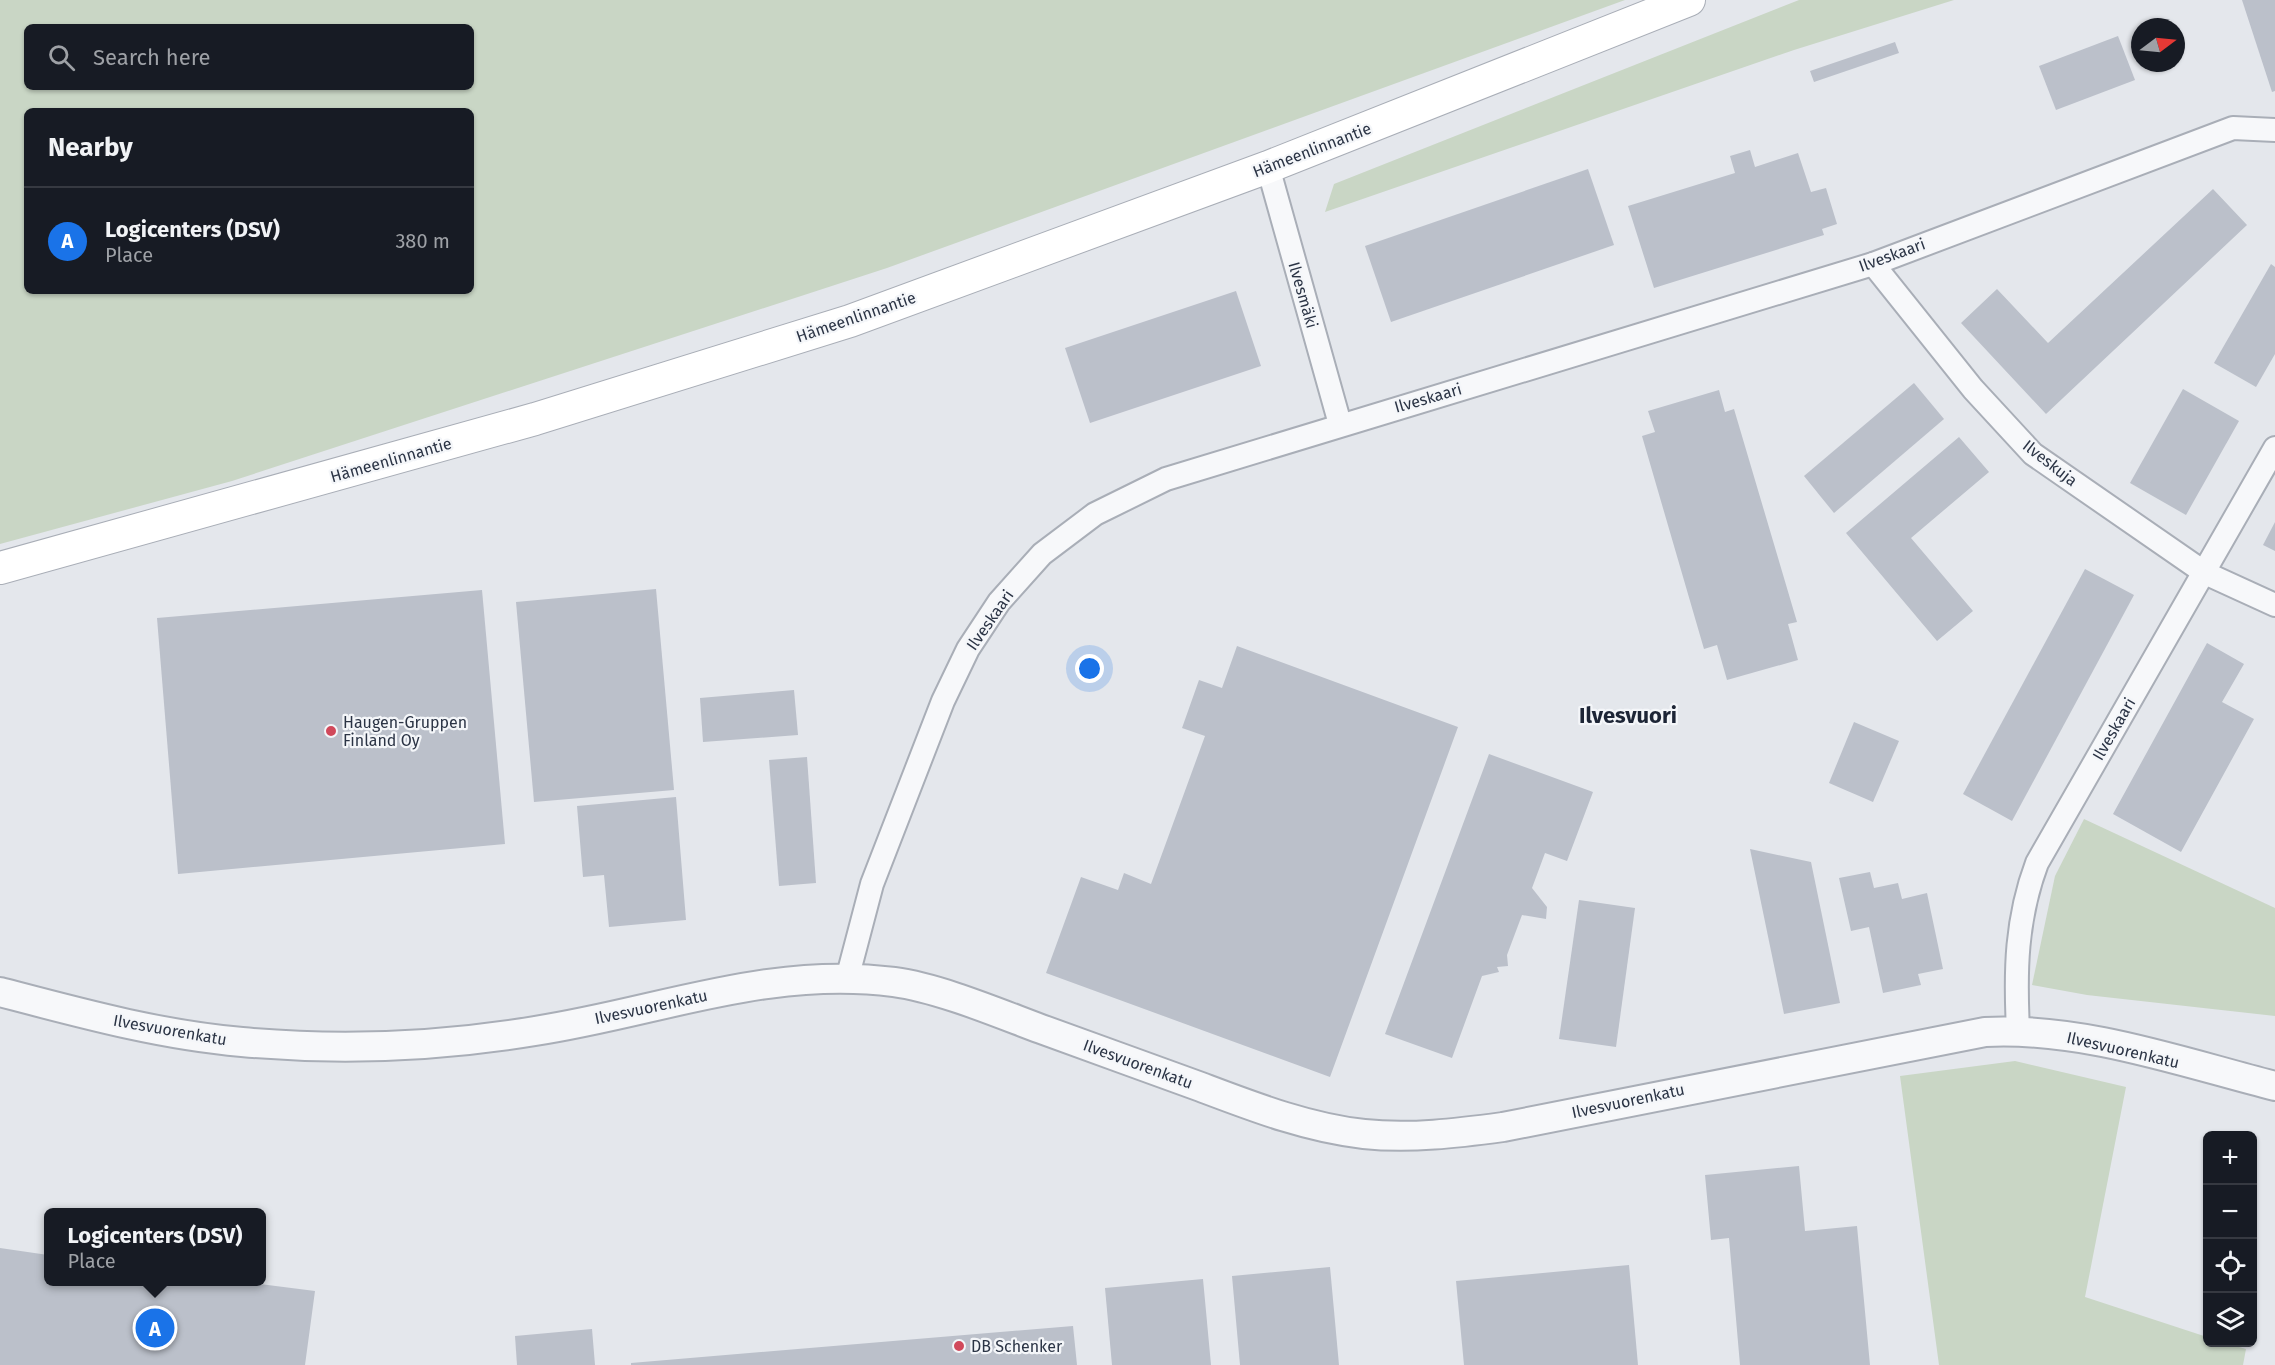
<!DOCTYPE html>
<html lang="en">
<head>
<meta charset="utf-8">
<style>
  body { margin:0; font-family:"Fira Sans",sans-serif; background:#20242c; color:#f1f3f6 }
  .controls { position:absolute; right:18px; bottom:18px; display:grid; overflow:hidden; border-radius:9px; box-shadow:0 2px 4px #0004 }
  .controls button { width:54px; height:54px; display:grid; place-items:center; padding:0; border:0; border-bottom:2px solid #363941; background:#171b24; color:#f1f3f6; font:30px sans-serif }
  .compass { position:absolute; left:2131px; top:18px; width:54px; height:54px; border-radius:50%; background:#171b24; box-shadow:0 2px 4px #0004; rotate:74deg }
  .you { position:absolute; left:1090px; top:669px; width:21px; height:21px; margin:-15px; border:4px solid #fff; border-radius:50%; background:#1a73e8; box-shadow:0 0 0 9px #1a73e833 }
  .badge { display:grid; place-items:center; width:39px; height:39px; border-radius:50%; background:#1a73e8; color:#fff; font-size:20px; font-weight:700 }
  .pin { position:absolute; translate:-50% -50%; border:3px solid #fff; box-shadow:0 2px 6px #0006 }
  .popup { position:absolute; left:44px; top:1208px; width:222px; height:78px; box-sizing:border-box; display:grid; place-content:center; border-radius:9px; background:#171b24; filter:drop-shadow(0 2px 4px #0005); font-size:20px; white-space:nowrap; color:#9ea1a6 }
  .popup b { font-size:22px; color:#f1f3f6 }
  .popup::after { content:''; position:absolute; left:50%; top:100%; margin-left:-12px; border:12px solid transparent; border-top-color:#171b24 }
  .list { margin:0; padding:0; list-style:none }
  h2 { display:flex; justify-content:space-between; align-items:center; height:78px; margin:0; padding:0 24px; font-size:26px }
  h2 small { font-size:20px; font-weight:400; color:#9ea1a6 }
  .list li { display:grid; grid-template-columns:39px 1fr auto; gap:18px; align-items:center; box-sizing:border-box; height:108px; padding:0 24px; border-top:2px solid #363941 }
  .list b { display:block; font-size:22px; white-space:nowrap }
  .list p { margin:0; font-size:20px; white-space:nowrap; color:#9ea1a6 }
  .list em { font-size:20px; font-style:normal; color:#9ea1a6 }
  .icon { flex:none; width:33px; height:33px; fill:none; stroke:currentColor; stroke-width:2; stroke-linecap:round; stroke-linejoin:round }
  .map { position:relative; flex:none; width:2275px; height:1365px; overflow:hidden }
  .search { position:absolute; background:#171b24; box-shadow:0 2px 4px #0004; left:24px; top:24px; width:450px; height:66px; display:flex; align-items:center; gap:15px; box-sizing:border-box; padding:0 21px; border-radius:9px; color:#9ea1a6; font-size:22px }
  .panel { position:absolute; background:#171b24; box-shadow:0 2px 4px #0004; left:24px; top:108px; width:450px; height:186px; border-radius:9px }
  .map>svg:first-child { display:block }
  .green { fill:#c9d6c5; fill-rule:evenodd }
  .building { fill:#bbc0ca }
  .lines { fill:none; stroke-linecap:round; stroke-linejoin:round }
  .minor-casing { stroke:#a9aeb7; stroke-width:26 }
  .tertiary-casing { stroke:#a9aeb7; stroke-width:32 }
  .secondary-casing { stroke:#a9aeb7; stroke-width:34 }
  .minor { stroke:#f7f8fa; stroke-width:22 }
  .tertiary { stroke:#f7f8fa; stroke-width:28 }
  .secondary { stroke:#fff; stroke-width:32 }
  .poi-dot { fill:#d1495b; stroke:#f4f6f9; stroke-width:2 }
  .labels { text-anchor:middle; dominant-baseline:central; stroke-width:4.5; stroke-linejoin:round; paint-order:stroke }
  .street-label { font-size:16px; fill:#2b3445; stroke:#f4f6f9 }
  .poi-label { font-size:16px; fill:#2b3445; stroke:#f4f6f9; text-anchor:start }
  .district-label { font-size:22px; font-weight:bold; fill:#1d2536; stroke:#f4f6f9 }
</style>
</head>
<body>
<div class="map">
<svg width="2275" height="1365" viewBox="0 0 2275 1365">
  <rect width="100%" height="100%" fill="#e4e7ec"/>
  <g class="green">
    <path d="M 0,0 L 1625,0 L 887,268 L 232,481 L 0,544 ZM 27,27 L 471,27 L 471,87 L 27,87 ZM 27,111 L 471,111 L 471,291 L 27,291 Z"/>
    <path d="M 1799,0 L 1954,0 L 1794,50 L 1325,212 L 1334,184 Z"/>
    <path d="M 2084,819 L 2275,908 L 2275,1016 L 2087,995 L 2032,985 L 2055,876 Z"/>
    <path d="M 2015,1061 L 2126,1087 L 2085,1297 L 2207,1337 L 2208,1342 L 2225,1343 L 2246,1349 L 2243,1365 L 1939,1365 L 1900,1076 Z"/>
  </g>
  <g class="building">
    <path d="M 2242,0 L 2275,0 L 2275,91 L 2272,92 Z"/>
    <path d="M 2118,36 L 2135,80 L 2056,110 L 2039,66 Z"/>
    <path d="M 1895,42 L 1899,53 L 1814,82 L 1810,71 Z"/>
    <path d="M 1750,150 L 1755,167 L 1798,153 L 1811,192 L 1826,188 L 1837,224 L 1822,229 L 1824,235 L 1654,288 L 1628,206 L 1735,173 L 1730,156 Z"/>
    <path d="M 1588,169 L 1614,245 L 1391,322 L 1365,246 Z"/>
    <path d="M 2213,189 L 2247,225 L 2046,414 L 1961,323 L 1997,289 L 2048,343 Z"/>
    <path d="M 2271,264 L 2275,267 L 2275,354 L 2256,387 L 2214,363 Z"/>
    <path d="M 1236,291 L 1261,366 L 1090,423 L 1065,348 Z"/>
    <path d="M 1914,383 L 1944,419 L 1834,513 L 1804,476 Z"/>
    <path d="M 2183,389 L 2239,421 L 2186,515 L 2130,483 Z"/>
    <path d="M 1719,390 L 1725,412 L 1734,409 L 1797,622 L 1788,624 L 1798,660 L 1727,680 L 1717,645 L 1704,649 L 1642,436 L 1655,432 L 1648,411 Z"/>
    <path d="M 1959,437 L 1989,472 L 1911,538 L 1973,611 L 1937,641 L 1846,533 Z"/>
    <path d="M 2275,522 L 2275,551 L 2263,545 Z"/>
    <path d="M 2085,569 L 2134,595 L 2012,821 L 1963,794 Z"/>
    <path d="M 656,589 L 674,790 L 534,802 L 516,602 Z"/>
    <path d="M 482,590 L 505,844 L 178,874 L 157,618 Z"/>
    <path d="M 2207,643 L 2244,664 L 2222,702 L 2254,719 L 2181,852 L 2113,814 Z"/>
    <path d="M 1237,646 L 1458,727 L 1330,1077 L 1046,973 L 1081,877 L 1118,890 L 1124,873 L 1151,884 L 1205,736 L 1182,728 L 1199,680 L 1222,688 Z"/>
    <path d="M 794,690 L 798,735 L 703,742 L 700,698 Z"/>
    <path d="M 1854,722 L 1899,741 L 1873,802 L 1829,783 Z"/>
    <path d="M 1489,754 L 1593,792 L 1567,861 L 1545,853 L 1532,888 L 1547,907 L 1546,919 L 1522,915 L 1507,955 L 1508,966 L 1497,967 L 1499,972 L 1482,976 L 1452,1058 L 1385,1034 Z"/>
    <path d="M 807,757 L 816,883 L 779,886 L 769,760 Z"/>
    <path d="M 676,797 L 686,920 L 609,927 L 604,875 L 583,877 L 577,806 Z"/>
    <path d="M 1750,849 L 1811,862 L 1840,1003 L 1784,1014 Z"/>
    <path d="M 1870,872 L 1874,888 L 1898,883 L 1902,899 L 1927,893 L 1943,969 L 1918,974 L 1921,985 L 1883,993 L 1869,927 L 1851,931 L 1839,878 Z"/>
    <path d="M 1579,900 L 1635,908 L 1616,1047 L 1559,1039 Z"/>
    <path d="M 1799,1166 L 1805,1231 L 1857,1226 L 1870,1365 L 1740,1365 L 1729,1238 L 1711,1240 L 1705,1175 Z"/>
    <path d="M 0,1248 L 48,1255 L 48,1282 L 245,1282 L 315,1291 L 305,1365 L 0,1365 Z"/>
    <path d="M 1629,1265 L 1638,1365 L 1464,1365 L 1456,1281 Z"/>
    <path d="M 1330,1267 L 1339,1365 L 1240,1365 L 1232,1276 Z"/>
    <path d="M 1203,1279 L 1211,1365 L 1112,1365 L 1105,1288 Z"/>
    <path d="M 1073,1326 L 1077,1365 L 631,1365 L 631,1363 Z"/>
    <path d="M 592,1329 L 595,1365 L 517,1365 L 515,1336 Z"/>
  </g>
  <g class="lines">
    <defs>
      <g id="minor">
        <path d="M 1268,167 L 1340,424"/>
        <path d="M 1873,264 L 1973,389 L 2033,454 L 2205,573 L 2275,605"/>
        <path d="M 847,979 L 872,884 L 943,701 L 968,649 L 999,602 L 1042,554 L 1095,514 L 1166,479 L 1873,264 L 2233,128 L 2275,130"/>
        <path d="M 2018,1030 C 2015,971 2016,919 2037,863 L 2275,448"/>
      </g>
      <path id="tertiary" d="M 0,992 C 80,1013 160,1035 242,1042 C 341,1051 438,1047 535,1031 C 659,1012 766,966 894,982 C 939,988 998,1013 1041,1029 C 1094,1048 1148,1068 1201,1087 C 1254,1107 1308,1128 1364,1134 C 1410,1139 1458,1133 1503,1127 L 1985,1032 C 2083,1027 2181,1062 2275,1086"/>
      <path id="secondary" d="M 0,568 L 535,419 L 850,321 L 1268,167 L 1689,0"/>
    </defs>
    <use href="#minor" class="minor-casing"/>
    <use href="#tertiary" class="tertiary-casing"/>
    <use href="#secondary" class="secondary-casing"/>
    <use href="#minor" class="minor"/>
    <use href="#tertiary" class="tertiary"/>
    <use href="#secondary" class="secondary"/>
  </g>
  <g class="poi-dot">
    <circle cx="331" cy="731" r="6"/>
    <circle cx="959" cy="1346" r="6"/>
  </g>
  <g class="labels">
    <g class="street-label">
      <text transform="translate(1312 150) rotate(-21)">Hämeenlinnantie</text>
      <text transform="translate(1892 255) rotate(-20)">Ilveskaari</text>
      <text transform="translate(1303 295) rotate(74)">Ilvesmäki</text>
      <text transform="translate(856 317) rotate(-19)">Hämeenlinnantie</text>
      <text transform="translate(1428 398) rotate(-16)">Ilveskaari</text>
      <text transform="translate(391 460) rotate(-16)">Hämeenlinnantie</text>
      <text transform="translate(2050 463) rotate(38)">Ilveskuja</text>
      <text transform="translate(990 620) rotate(-55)">Ilveskaari</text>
      <text transform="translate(2114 729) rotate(-60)">Ilveskaari</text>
      <text transform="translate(651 1007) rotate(-12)">Ilvesvuorenkatu</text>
      <text transform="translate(170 1030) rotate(10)">Ilvesvuorenkatu</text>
      <text transform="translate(2123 1050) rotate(13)">Ilvesvuorenkatu</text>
      <text transform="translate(1138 1064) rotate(20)">Ilvesvuorenkatu</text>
      <text transform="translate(1628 1101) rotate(-12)">Ilvesvuorenkatu</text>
    </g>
    <g class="poi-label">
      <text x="343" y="722">Haugen-Gruppen<tspan x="343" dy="18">Finland Oy</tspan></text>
      <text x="971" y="1346">DB Schenker</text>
    </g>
    <g class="district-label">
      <text x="1628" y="715">Ilvesvuori</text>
    </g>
  </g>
</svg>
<div class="controls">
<button>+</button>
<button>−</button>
<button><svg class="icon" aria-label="locate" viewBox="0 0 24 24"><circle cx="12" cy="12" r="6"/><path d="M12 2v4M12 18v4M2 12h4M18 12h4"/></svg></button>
<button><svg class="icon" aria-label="layers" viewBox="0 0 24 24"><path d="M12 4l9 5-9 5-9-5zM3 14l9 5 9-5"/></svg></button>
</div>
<svg class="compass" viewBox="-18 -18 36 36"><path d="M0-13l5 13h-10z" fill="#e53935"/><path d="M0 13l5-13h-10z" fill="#9ea1a6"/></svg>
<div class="you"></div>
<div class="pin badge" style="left:155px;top:1328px">A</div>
<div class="popup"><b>Logicenters (DSV)</b>Place</div>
<div class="search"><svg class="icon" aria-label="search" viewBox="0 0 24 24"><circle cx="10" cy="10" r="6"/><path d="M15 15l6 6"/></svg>Search here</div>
<section class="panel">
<h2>Nearby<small></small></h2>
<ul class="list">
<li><span class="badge">A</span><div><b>Logicenters (DSV)</b><p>Place</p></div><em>380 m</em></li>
</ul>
</section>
</div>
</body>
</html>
